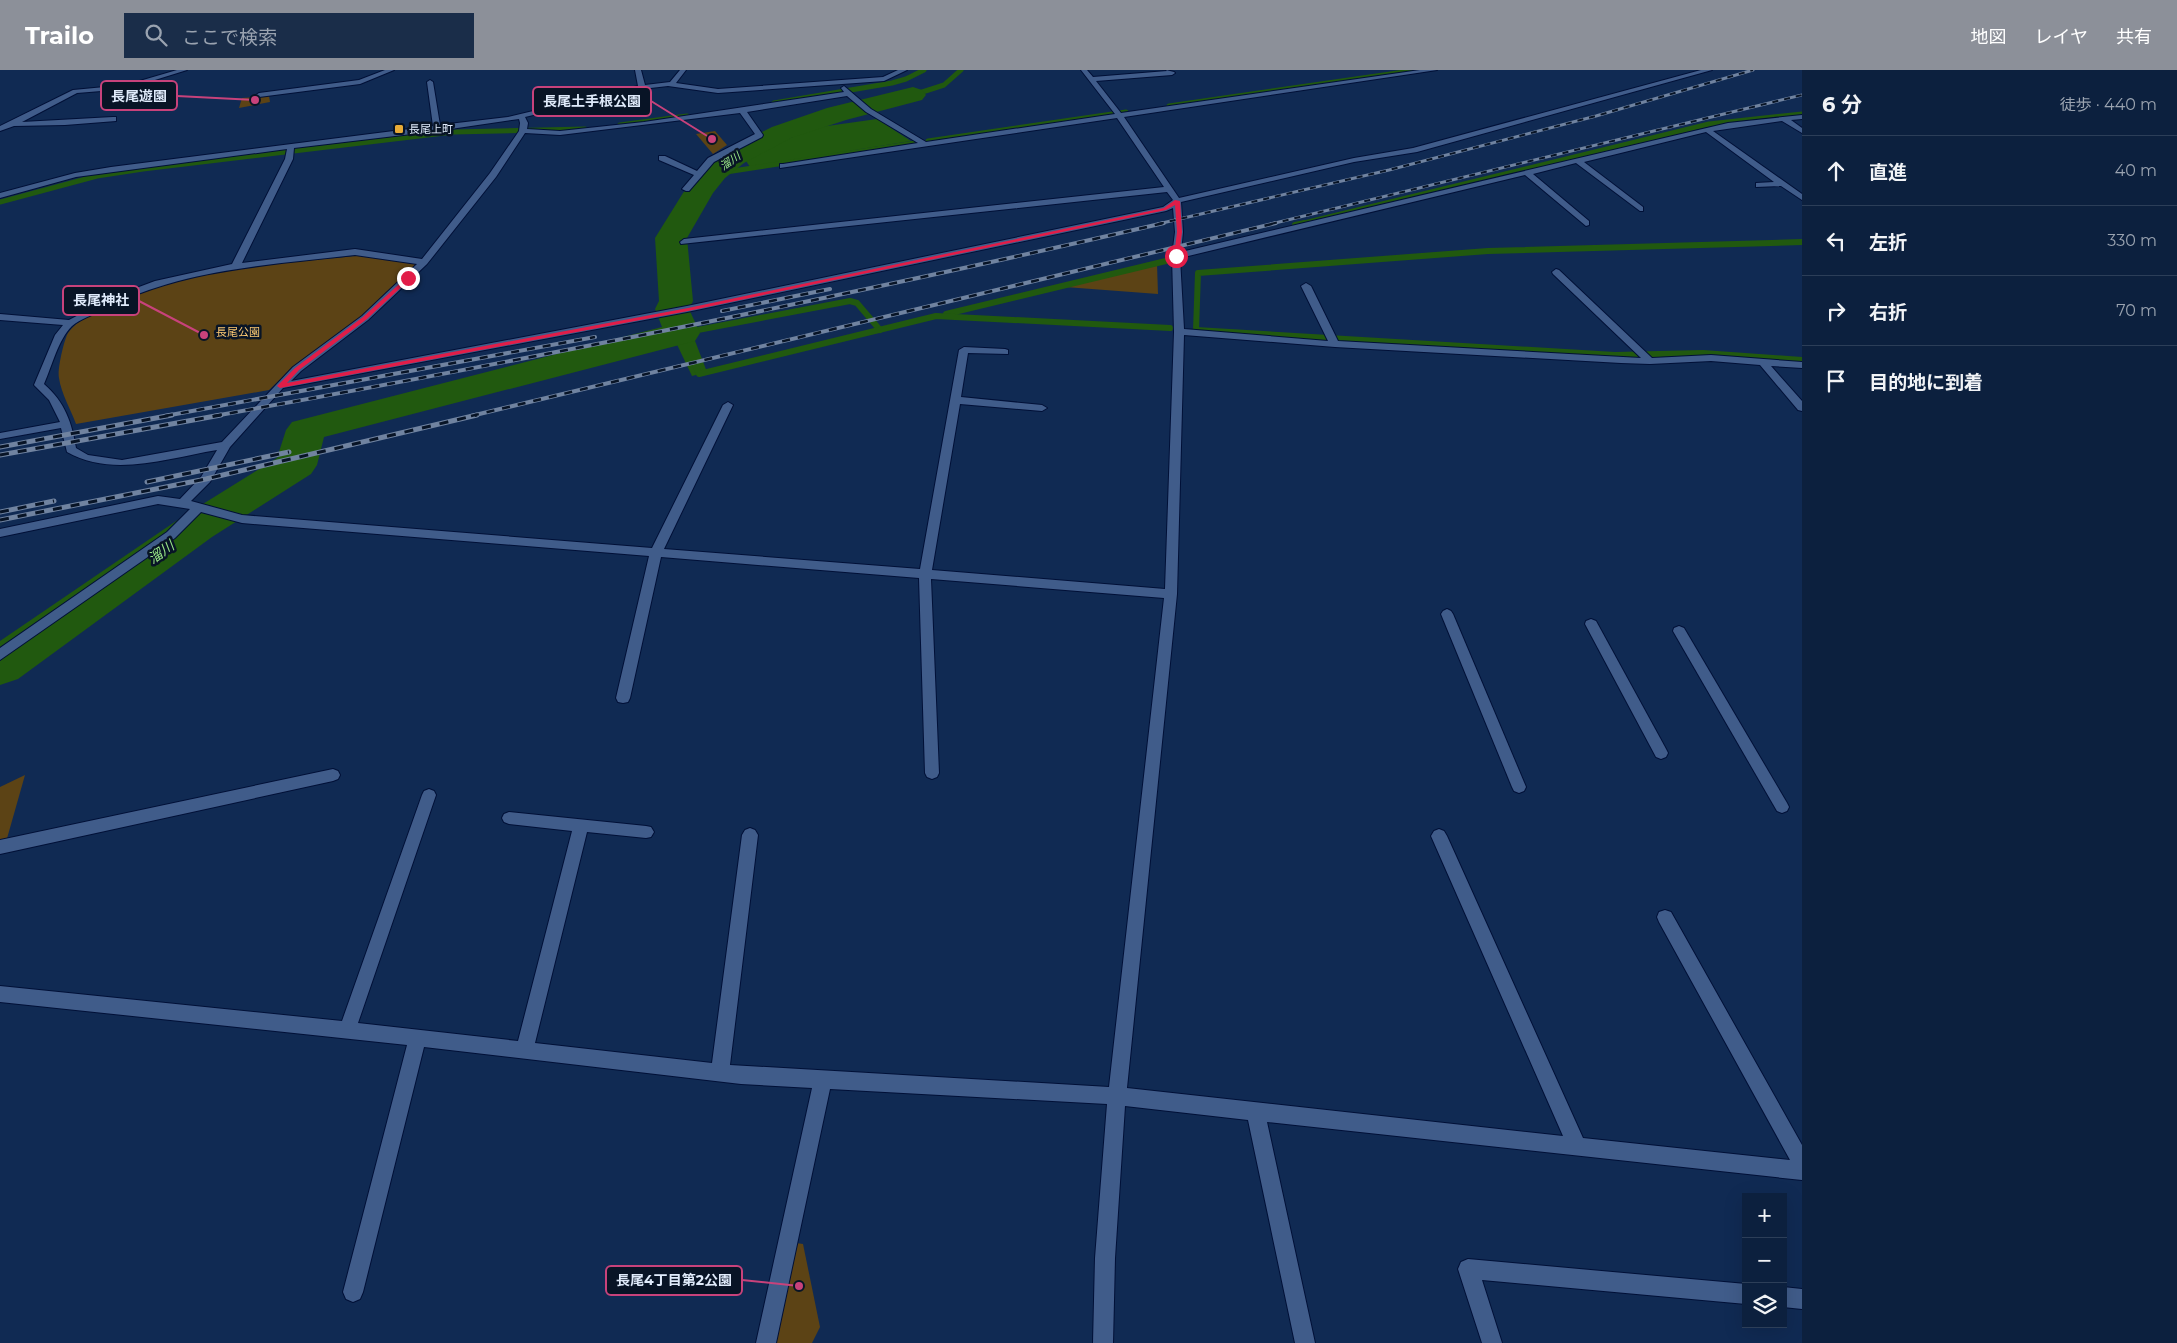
<!DOCTYPE html>
<html lang="ja">
<head>
<meta charset="utf-8">
<style>
  body { margin:0; font-family:Montserrat,"Noto Sans JP",sans-serif; background:#1a2d49; color:#f1f3f6 }
  .controls { position:absolute; right:15px; bottom:15px; display:grid; overflow:hidden; border-radius:0px; box-shadow:0 5px 20px #0002 }
  .controls button { width:45px; height:45px; display:grid; place-items:center; padding:0; border:0; border-bottom:1px solid #2c3e58; background:#0c203e; color:#f1f3f6; font:25px sans-serif }
  .stop { position:absolute; width:15px; height:15px; margin:-11px; border:4px solid #e11d48; border-radius:50%; background:#fff }
  .stop.end { background:#e11d48; border-color:#fff; box-shadow:0 1px 5px #0008 }
  .list { margin:0; padding:0; list-style:none }
  h2 { display:flex; justify-content:space-between; align-items:center; height:65px; margin:0; padding:0 20px; font-size:21px }
  h2 small { font-size:16px; font-weight:400; color:#9aa3b0 }
  .list li { display:grid; grid-template-columns:32px 1fr auto; gap:15px; align-items:center; box-sizing:border-box; height:70px; padding:0 20px; border-top:1px solid #2c3e58 }
  .list b { display:block; font-size:19px; white-space:nowrap }
  .list em { font-size:16px; font-style:normal; color:#9aa3b0 }
  .icon { flex:none; width:28px; height:28px; fill:none; stroke:currentColor; stroke-width:2; stroke-linecap:round; stroke-linejoin:round }
  .map { position:relative; flex:none; width:1802px; height:1273px; overflow:hidden }
  header { display:flex; align-items:center; gap:30px; box-sizing:border-box; height:70px; padding:0 25px; background:#8c9099; color:#fff }
  header strong { font-size:24px }
  nav { display:flex; gap:28px; margin-inline-start:auto; font-size:18px }
  .search { width:350px; height:45px; background:#1a2d49; display:flex; align-items:center; gap:12px; box-sizing:border-box; padding:0 18px; border-radius:0px; color:#9aa3b0; font-size:19px }
  main { display:flex }
  aside { flex:1; background:#0c203e }
  .map>svg:first-child { display:block }
  .green { fill:#5c4315 }
  .water { fill:#21590f }
  .lines { fill:none; stroke-linecap:round; stroke-linejoin:round }
  .stream-far1 { stroke:#21590f; stroke-width:5 }
  .stream { stroke:#21590f; stroke-width:6 }
  .river { fill:#21590f; fill-rule:evenodd }
  .minor-casing { stroke:#001037; stroke-width:2 }
  .minor { fill:#405c8a; fill-rule:evenodd }
  .rail-far2-casing { stroke:#7083a0; stroke-width:3 }
  .rail-far1-casing { stroke:#7083a0; stroke-width:4 }
  .rail-casing { stroke:#7083a0; stroke-width:5 }
  .rail-far2 { stroke:#081426; stroke-width:2; stroke-dasharray:6; stroke-linecap:butt }
  .rail-far1 { stroke:#081426; stroke-width:2.5; stroke-dasharray:8; stroke-linecap:butt }
  .rail { stroke:#081426; stroke-width:3; stroke-dasharray:9; stroke-linecap:butt }
  .route { fill:#e11d48 }
  .poi-dot { fill:#e8ab37; stroke:#081426; stroke-width:2 }
  .labels { text-anchor:middle; dominant-baseline:central; stroke-width:5; stroke-linejoin:round; paint-order:stroke }
  .far-poi-label { font-size:11px; fill:#dfeafa; stroke:#081426; text-anchor:start }
  .far-water-label { font-size:11px; font-style:italic; fill:#9ae787; stroke:#081426 }
  .far-park-label { font-size:11px; fill:#fbc872; stroke:#081426 }
  .water-label { font-size:14px; font-style:italic; fill:#9ae787; stroke:#081426 }
  .leader { fill:none; stroke:#c8427b; stroke-width:2 }
  .callout-dot { fill:#c8427b; stroke:#081426; stroke-width:2 }
  .callout { fill:#081426; stroke:#c8427b; stroke-width:2 }
  .callout-label { font-size:14px; text-anchor:middle; font-weight:bold; fill:#dfeafa }
</style>
</head>
<body>
<header>
<strong>Trailo</strong>
<div class="search"><svg class="icon" aria-label="search" viewBox="0 0 24 24"><circle cx="10" cy="10" r="6"/><path d="M15 15l6 6"/></svg>ここで検索</div>
<nav><a>地図</a><a>レイヤ</a><a>共有</a></nav>
</header>
<main>
<div class="map">
<svg width="1802" height="1273" viewBox="0 0 1802 1273">
  <rect width="100%" height="100%" fill="#102a53"/>
  <g class="green">
    <path d="M 269,26 L 270,32 L 239,38 L 242,28 Z"/>
    <path d="M 715,61 L 727,75 L 713,84 L 696,64 Z"/>
    <path d="M 365,185 L 418,193 L 362,246 L 295,295 L 269,320 L 76,354 C 71,340 61,323 59,308 C 57,300 64,270 68,263 C 76,251 93,244 105,237 C 185,196 278,194 365,185 Z"/>
    <path d="M 1157,194 L 1158,224 L 1065,217 Z"/>
    <path d="M 25,705 L 6,772 L 0,773 L 0,717 Z"/>
    <path d="M 796,1173 L 803,1174 L 820,1257 L 812,1273 L 775,1273 Z"/>
  </g>
  <g class="water">
    <path d="M 877,49 L 911,71 L 750,97 L 744,88 L 813,58 Z"/>
    <path d="M 682,237 L 707,302 L 692,306 L 661,241 Z"/>
  </g>
  <g class="lines">
    <g class="stream-far1">
      <path d="M 913,25 L 944,15 L 961,0"/>
      <path d="M 774,33 L 892,13 L 906,9 L 924,0"/>
      <path d="M 1169,36 L 1418,0"/>
      <path d="M 620,55 L 687,46"/>
      <path d="M 928,71 L 1126,42"/>
      <path d="M 713,104 L 915,73"/>
      <path d="M 0,132 L 97,106 L 143,99 L 453,62 L 585,59"/>
      <path d="M 1300,154 L 1709,54 L 1802,44"/>
    </g>
    <g class="stream">
      <path d="M 1295,155 L 1305,153"/>
      <path d="M 1802,172 L 1488,181 L 1198,203 L 1196,260 L 1615,285 L 1703,283 L 1802,290"/>
      <path d="M 946,244 L 1170,190"/>
      <path d="M 684,267 L 682,263 L 850,231 L 857,233 L 880,260"/>
      <path d="M 695,295 L 699,304 L 936,246 L 1170,258"/>
    </g>
    <path class="river" d="M 913,17 L 922,20 L 926,25 L 922,30 L 846,50 L 791,68 L 744,93 L 725,108 L 713,123 L 687,168 L 693,231 L 689,239 L 700,263 L 695,271 L 324,367 L 317,395 L 311,404 L 212,467 L 18,609 L 0,615 L 0,571 L 182,447 L 277,388 L 286,360 L 292,352 L 662,257 L 655,239 L 659,231 L 655,168 L 683,123 L 705,96 L 723,81 L 772,57 L 827,38 Z"/>
    <defs>
      <g id="minor">
        <path d="M 177,0 L 187,0 L 126,19 L 77,23 L 22,52 L 113,47 L 116,47 L 116,51 L 65,55 L 14,56 L 0,61 L 0,56 L 73,20 L 126,15 Z"/>
        <path d="M 385,0 L 394,0 L 360,14 L 259,27 L 256,25 L 259,23 L 359,10 Z"/>
        <path d="M 635,0 L 641,0 L 645,15 L 670,12 L 680,0 L 686,0 L 676,13 L 718,19 L 883,7 L 898,0 L 907,0 L 884,11 L 718,23 L 668,16 L 642,19 L 525,47 L 528,53 L 527,59 L 560,61 L 644,52 L 844,22 L 841,18 L 844,16 L 871,39 L 926,72 L 1115,44 L 1081,0 L 1087,0 L 1093,7 L 1167,1 L 1166,0 L 1174,2 L 1175,3 L 1172,5 L 1096,11 L 1121,43 L 1420,0 L 1437,0 L 1124,47 L 1179,128 L 1354,88 L 1413,78 L 1701,0 L 1712,0 L 1417,82 L 1354,92 L 1181,132 L 1183,162 L 1181,182 L 1728,53 L 1802,45 L 1802,49 L 1791,50 L 1802,58 L 1802,63 L 1782,51 L 1713,61 L 1802,124 L 1802,130 L 1781,116 L 1756,117 L 1756,113 L 1774,112 L 1706,62 L 1584,92 L 1643,137 L 1643,141 L 1640,141 L 1576,93 L 1533,104 L 1589,151 L 1589,155 L 1586,156 L 1525,105 L 1180,188 L 1184,259 L 1328,271 L 1301,216 L 1306,213 L 1311,216 L 1338,271 L 1641,288 L 1553,204 L 1552,202 L 1556,199 L 1559,200 L 1652,288 L 1711,285 L 1802,292 L 1802,298 L 1771,296 L 1802,331 L 1802,341 L 1798,340 L 1760,295 L 1711,291 L 1650,294 L 1621,293 L 1335,277 L 1184,265 L 1177,524 L 1127,1018 L 1563,1066 L 1431,766 L 1434,761 L 1439,759 L 1444,761 L 1447,766 L 1583,1068 L 1790,1090 L 1659,852 L 1657,847 L 1659,842 L 1665,840 L 1671,842 L 1802,1075 L 1802,1110 L 1267,1052 L 1315,1273 L 1295,1273 L 1248,1050 L 1125,1036 L 1115,1188 L 1113,1273 L 1093,1273 L 1095,1188 L 1107,1034 L 830,1019 L 776,1273 L 756,1273 L 812,1018 L 741,1014 L 424,977 L 363,1222 L 360,1229 L 353,1232 L 346,1229 L 343,1222 L 407,975 L 0,932 L 0,916 L 342,951 L 422,725 L 424,721 L 429,719 L 434,721 L 436,725 L 358,953 L 518,971 L 572,761 L 509,754 L 504,752 L 502,748 L 504,744 L 509,742 L 646,756 L 651,757 L 654,762 L 651,767 L 646,768 L 587,762 L 535,973 L 712,993 L 742,765 L 745,760 L 750,758 L 755,760 L 758,765 L 730,995 L 1109,1017 L 1164,528 L 931,509 L 939,703 L 937,707 L 932,709 L 927,707 L 925,703 L 919,508 L 661,487 L 630,628 L 628,632 L 623,633 L 618,632 L 616,628 L 649,486 L 242,453 L 201,442 L 175,468 L 0,590 L 0,578 L 167,462 L 190,439 L 158,434 L 0,467 L 0,459 L 158,426 L 180,429 L 201,407 L 217,380 C 169,388 112,408 67,382 L 61,358 L 0,369 L 0,363 L 60,352 L 49,330 L 34,315 L 55,265 L 63,255 L 0,250 L 0,244 L 69,250 L 115,226 L 155,211 L 232,194 L 285,89 L 287,79 L 76,107 L 0,128 L 0,123 L 75,103 L 111,97 L 433,56 L 427,12 L 430,10 L 433,12 L 440,55 L 508,47 L 638,16 ZM 847,26 L 866,42 L 918,73 L 783,94 L 780,94 L 780,98 L 1117,48 L 1164,117 L 684,169 L 680,172 L 681,174 L 1167,122 L 1173,130 L 1163,137 L 687,236 L 291,311 L 301,301 L 368,250 L 427,194 L 496,107 L 525,63 L 560,65 L 740,43 L 755,64 L 708,88 L 697,101 L 665,86 L 659,86 L 659,90 L 694,105 L 682,119 L 686,121 L 689,121 L 714,92 L 762,67 L 763,65 L 747,42 ZM 519,49 L 520,53 L 519,61 L 490,103 L 422,189 L 355,179 L 242,193 L 293,89 L 294,78 L 437,61 ZM 1173,138 L 1175,162 L 1172,186 L 1174,262 L 1165,519 L 932,500 L 960,334 L 1042,341 L 1047,338 L 1042,335 L 961,327 L 968,283 L 1008,284 L 1008,280 L 1005,279 L 964,277 L 959,280 L 920,499 L 664,479 L 733,335 L 728,332 L 723,335 L 652,478 L 242,445 L 191,431 L 210,412 L 230,377 L 283,318 L 687,242 L 1166,141 ZM 355,185 L 417,194 L 362,246 L 293,297 L 222,372 L 122,390 L 88,385 L 76,378 C 72,353 65,332 44,314 C 52,296 58,270 72,256 C 80,249 93,245 103,240 C 180,199 270,195 355,185 Z"/>
        <path d="M 1447,539 L 1451,541 L 1453,544 L 1526,717 L 1524,721 L 1519,723 L 1514,721 L 1512,717 L 1441,544 L 1443,541 Z"/>
        <path d="M 1591,549 L 1596,551 L 1666,679 L 1668,683 L 1666,687 L 1661,689 L 1656,687 L 1585,554 L 1586,551 Z"/>
        <path d="M 1679,556 L 1684,558 L 1787,733 L 1789,737 L 1787,741 L 1782,743 L 1777,741 L 1673,561 L 1674,558 Z"/>
        <path d="M 333,699 L 338,701 L 340,705 L 338,709 L 333,711 L 0,784 L 0,770 Z"/>
        <path d="M 1468,1189 L 1746,1214 L 1746,1234 L 1482,1210 L 1502,1273 L 1482,1273 L 1458,1199 L 1461,1192 Z"/>
        <path d="M 1783,1217 L 1802,1219 L 1802,1239 L 1783,1237 Z"/>
      </g>
    </defs>
    <use href="#minor" class="minor-casing"/>
    <use href="#minor" class="minor"/>
    <defs>
      <g id="rail-far2">
        <path d="M 1158,154 L 1389,100 L 1596,46 L 1753,0"/>
        <path d="M 1271,154 L 1802,25"/>
      </g>
      <g id="rail-far1">
        <path d="M 722,241 L 830,219"/>
        <path d="M 165,346 L 595,267"/>
        <path d="M 214,346 C 532,289 849,226 1164,153"/>
        <path d="M 471,346 L 1276,153"/>
      </g>
      <g id="rail">
        <path d="M 0,377 L 172,345"/>
        <path d="M 0,385 L 221,345"/>
        <path d="M 147,412 L 289,382"/>
        <path d="M 0,442 L 54,431"/>
        <path d="M 0,450 L 206,409 L 477,345"/>
      </g>
    </defs>
    <use href="#rail-far2" class="rail-far2-casing"/>
    <use href="#rail-far1" class="rail-far1-casing"/>
    <use href="#rail" class="rail-casing"/>
    <use href="#rail-far2" class="rail-far2"/>
    <use href="#rail-far1" class="rail-far1"/>
    <use href="#rail" class="rail"/>
  </g>
  <path class="route" d="M 1175,130 L 1180,131 L 1182,162 L 1179,186 L 1176,188 L 1174,186 L 1177,162 L 1175,135 L 1166,140 L 688,241 L 280,318 L 277,316 L 295,298 L 363,247 L 408,206 L 410,209 L 367,249 L 299,300 L 287,313 L 688,238 L 1164,138 Z"/>
  <rect class="poi-dot" x="394" y="54" width="10" height="10" rx="2.5"/>
  <g class="labels">
    <g class="far-poi-label">
      <text x="409" y="59">長尾上町</text>
    </g>
    <g class="far-water-label">
      <text transform="translate(730 91) rotate(-35)">溜川</text>
    </g>
    <g class="far-park-label">
      <text x="238" y="262">長尾公園</text>
    </g>
    <g class="water-label">
      <text transform="translate(161 482) rotate(-35)">溜川</text>
    </g>
  </g>
  <path class="leader" d="M255 30L177 26M712 69L651 31M204 265L139 231M799 1216L742 1210"/>
  <g class="callout-dot">
    <circle cx="255" cy="30" r="5"/>
    <circle cx="712" cy="69" r="5"/>
    <circle cx="204" cy="265" r="5"/>
    <circle cx="799" cy="1216" r="5"/>
  </g>
  <g class="callout">
    <rect x="101" y="11" width="76" height="29" rx="5"/>
    <rect x="533" y="17" width="118" height="29" rx="5"/>
    <rect x="63" y="216" width="76" height="29" rx="5"/>
    <rect x="606" y="1196" width="136" height="29" rx="5"/>
  </g>
  <g class="callout-label">
    <text x="139" y="31">長尾遊園</text>
    <text x="592" y="36">長尾土手根公園</text>
    <text x="101" y="235">長尾神社</text>
    <text x="674" y="1215">長尾4丁目第2公園</text>
  </g>
</svg>
<div class="controls">
<button>+</button>
<button>−</button>
<button><svg class="icon" aria-label="layers" viewBox="0 0 24 24"><path d="M12 4l9 5-9 5-9-5zM3 14l9 5 9-5"/></svg></button>
</div>
<div class="stop" style="left:1176px;top:186px"></div>
<div class="stop end" style="left:408px;top:208px"></div>
</div>
<aside>
<h2>6 分<small>徒歩 · 440 m</small></h2>
<ul class="list">
<li><svg class="icon" aria-label="ahead" viewBox="0 0 24 24"><path d="M12 20V5M6 11l6-6 6 6"/></svg><div><b>直進</b></div><em>40 m</em></li>
<li><svg class="icon" aria-label="left" viewBox="0 0 24 24"><path d="M17 20v-9H6M10 6l-5 5 5 5"/></svg><div><b>左折</b></div><em>330 m</em></li>
<li><svg class="icon" aria-label="right" viewBox="0 0 24 24"><path d="M7 20v-9h11M14 6l5 5-5 5"/></svg><div><b>右折</b></div><em>70 m</em></li>
<li><svg class="icon" aria-label="arrive" viewBox="0 0 24 24"><path d="M6 21V4h12l-3 4 3 4H6"/></svg><div><b>目的地に到着</b></div></li>
</ul>
</aside>
</main>
</body>
</html>
